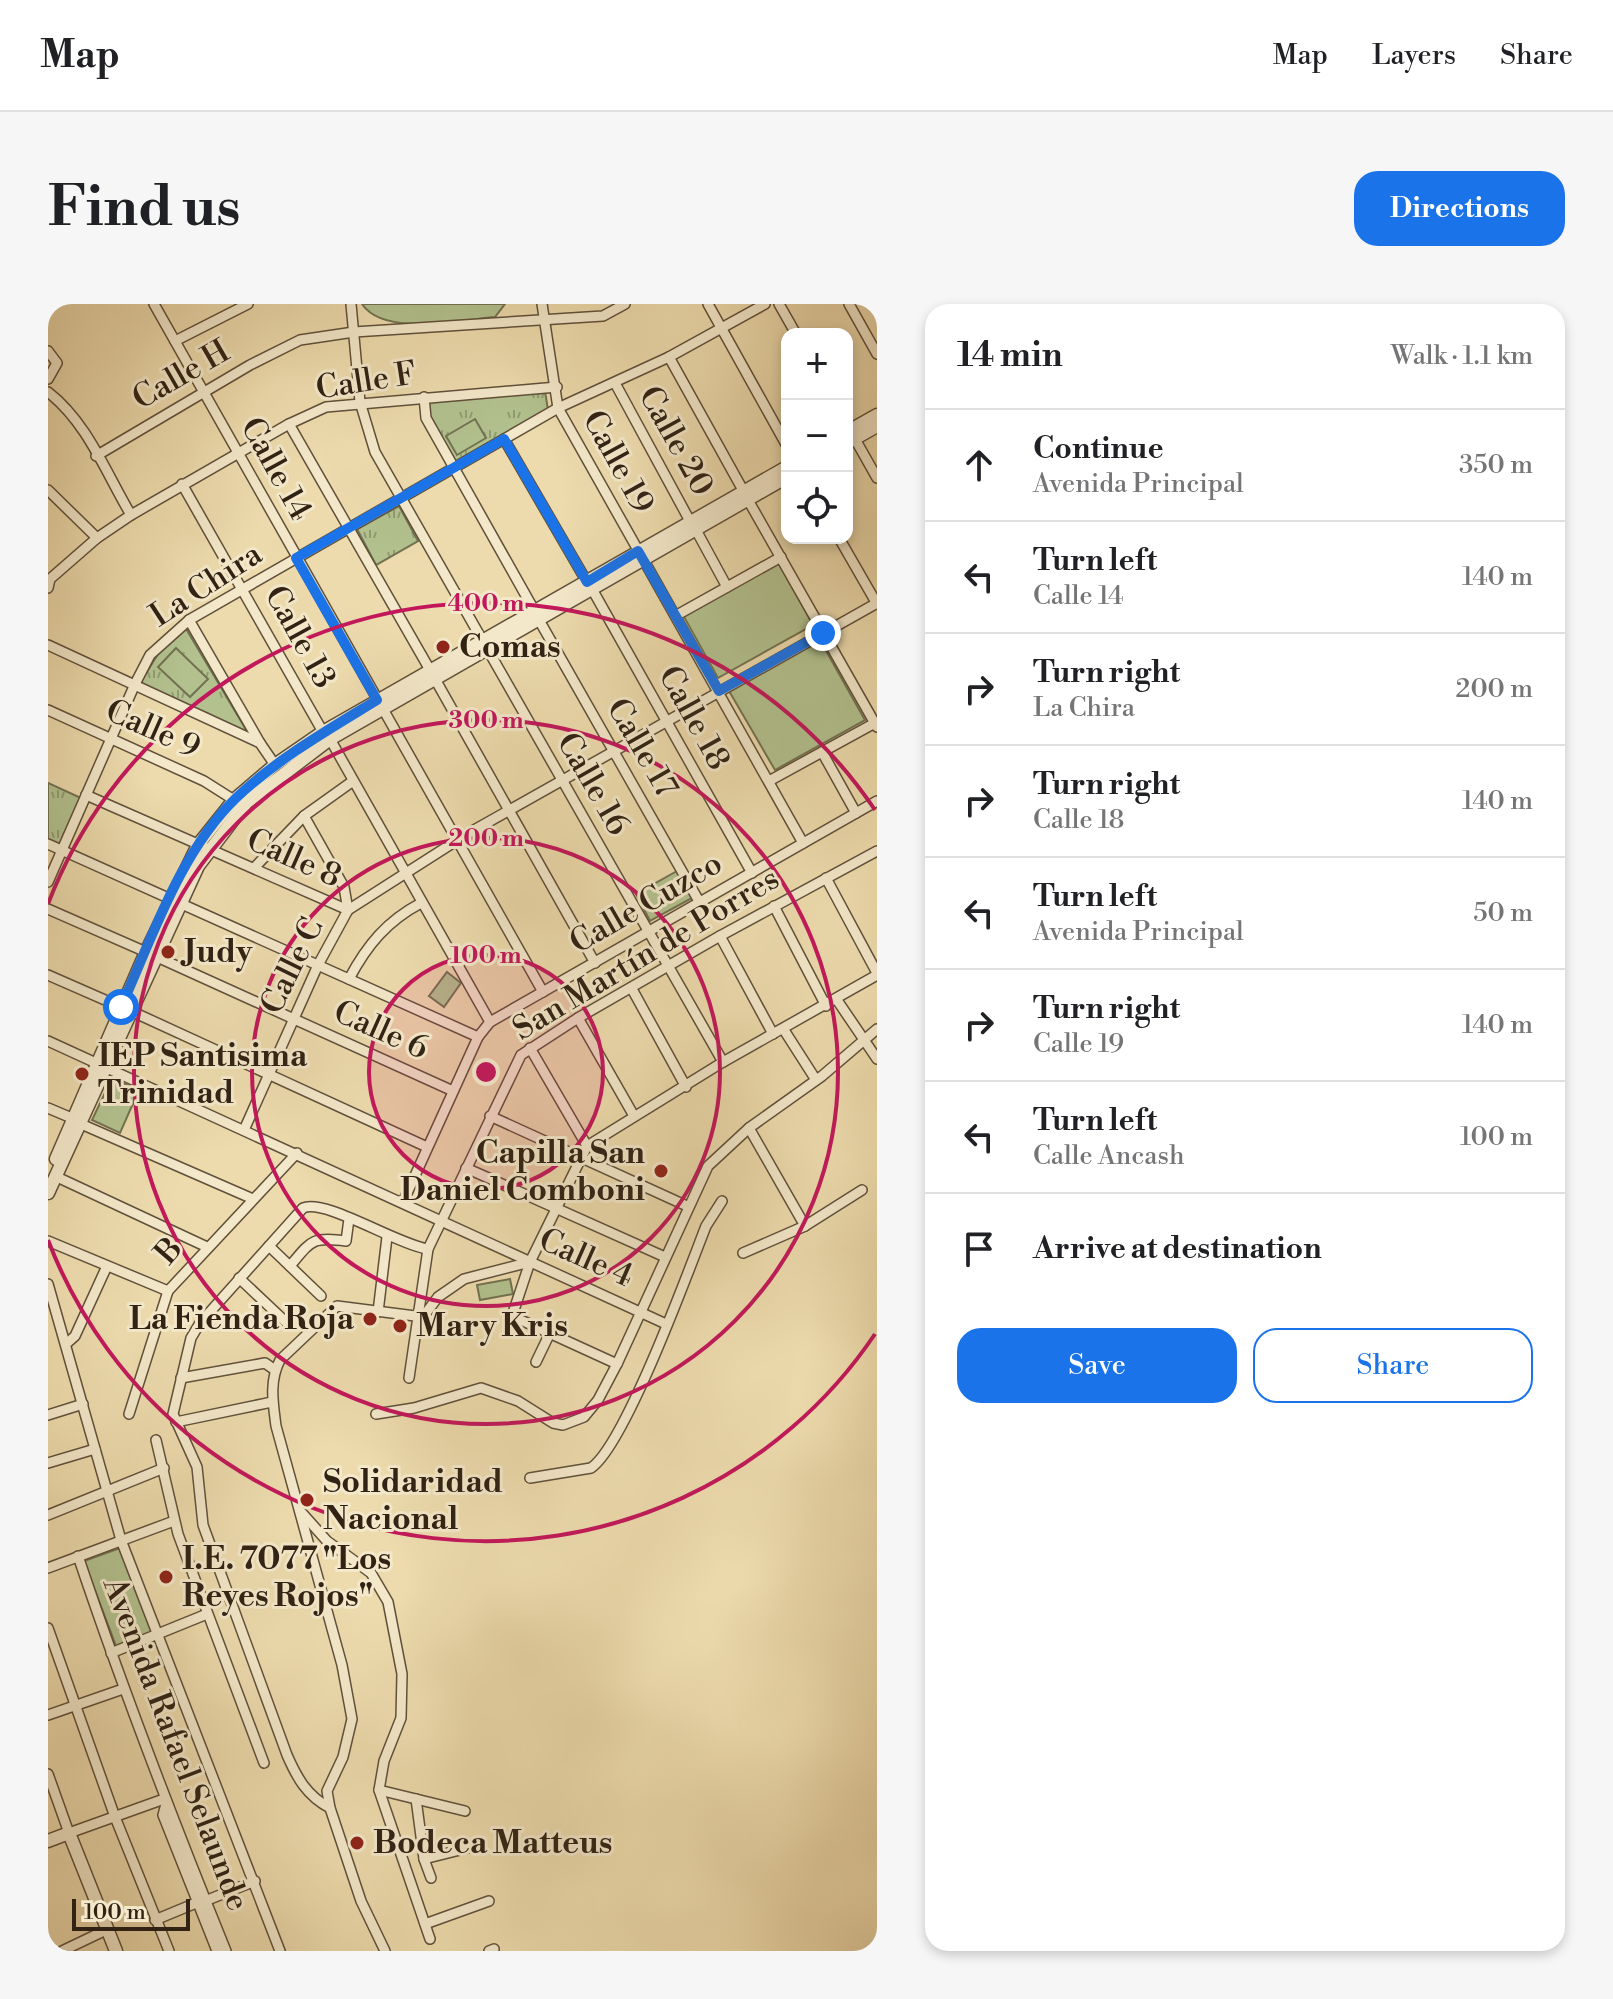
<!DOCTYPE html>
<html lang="en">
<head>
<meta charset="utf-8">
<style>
  body { margin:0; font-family:"Libre Bodoni",serif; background:#f6f6f6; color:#202124 }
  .controls { position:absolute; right:24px; top:24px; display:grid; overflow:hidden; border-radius:16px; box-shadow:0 4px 12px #0003 }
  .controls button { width:72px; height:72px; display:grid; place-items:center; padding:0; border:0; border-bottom:2px solid #e0e0e0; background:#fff; color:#202124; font:40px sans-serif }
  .scale { position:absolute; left:24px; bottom:20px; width:118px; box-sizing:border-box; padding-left:8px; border:4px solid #312214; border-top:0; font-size:22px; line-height:28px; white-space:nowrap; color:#312214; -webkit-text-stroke:6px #f3e8ca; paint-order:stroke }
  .stop { position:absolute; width:24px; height:24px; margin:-18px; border:6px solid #1a73e8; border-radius:50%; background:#fff }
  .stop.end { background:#1a73e8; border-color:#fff; box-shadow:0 2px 8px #0008 }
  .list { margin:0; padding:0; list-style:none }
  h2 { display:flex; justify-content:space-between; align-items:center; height:104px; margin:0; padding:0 32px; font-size:34px }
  h2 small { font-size:26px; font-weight:400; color:#757577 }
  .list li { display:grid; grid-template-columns:52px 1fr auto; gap:24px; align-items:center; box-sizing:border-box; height:112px; padding:0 32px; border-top:2px solid #e0e0e0 }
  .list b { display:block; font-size:30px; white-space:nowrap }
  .list p { margin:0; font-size:26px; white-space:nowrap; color:#757577 }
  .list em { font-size:26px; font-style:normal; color:#757577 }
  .actions { display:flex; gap:16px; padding:24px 32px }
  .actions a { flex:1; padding:18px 0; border:2px solid #1a73e8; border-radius:24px; text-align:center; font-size:28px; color:#1a73e8 }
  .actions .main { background:#1a73e8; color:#fff }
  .icon { flex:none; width:44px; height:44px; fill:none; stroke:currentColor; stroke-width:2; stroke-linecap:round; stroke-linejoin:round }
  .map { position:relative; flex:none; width:829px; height:1647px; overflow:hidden; border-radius:24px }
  header { display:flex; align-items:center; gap:48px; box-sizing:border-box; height:112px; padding:0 40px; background:#fff; border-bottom:2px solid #e0e0e0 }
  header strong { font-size:38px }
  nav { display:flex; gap:44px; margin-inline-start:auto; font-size:28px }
  .intro { display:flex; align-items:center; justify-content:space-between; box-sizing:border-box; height:192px; padding:0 48px }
  h1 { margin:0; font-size:56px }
  .button { padding:20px 36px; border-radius:24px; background:#1a73e8; color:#fff; font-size:28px; font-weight:700 }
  main { display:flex; gap:48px; padding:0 48px }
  aside { flex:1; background:#fff; border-radius:24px; box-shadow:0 4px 12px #0003 }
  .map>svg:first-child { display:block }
  .park { fill:url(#park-tufts); stroke:#727251; stroke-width:2 }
  .garden { fill:#b2c18e; stroke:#727251; stroke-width:2 }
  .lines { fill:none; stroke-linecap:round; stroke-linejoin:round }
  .minor-casing { stroke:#60503a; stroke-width:12 }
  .tertiary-casing { stroke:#60503a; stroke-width:15 }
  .minor { stroke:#f3e8ca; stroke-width:9 }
  .tertiary { stroke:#f3e8ca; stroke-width:12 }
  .route { stroke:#1a73e8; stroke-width:10 }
  .ring { fill:none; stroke:#c2185b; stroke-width:4 }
  .poi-dot { fill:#8f2418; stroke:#f3e8ca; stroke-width:3 }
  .labels { text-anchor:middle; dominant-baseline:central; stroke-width:6; stroke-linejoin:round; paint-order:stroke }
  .street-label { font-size:32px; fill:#312214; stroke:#f3e8ca }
  .poi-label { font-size:32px; font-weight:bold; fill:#312214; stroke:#f3e8ca; text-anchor:start }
  .centre { fill:#c2185b; stroke:#f3e8ca; stroke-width:4 }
  .ring-label { font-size:24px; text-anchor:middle; font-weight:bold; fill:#c2185b; stroke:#f3e8ca; stroke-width:6; stroke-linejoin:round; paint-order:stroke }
</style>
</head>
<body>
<header>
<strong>Map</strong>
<nav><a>Map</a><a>Layers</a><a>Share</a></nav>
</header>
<div class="intro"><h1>Find us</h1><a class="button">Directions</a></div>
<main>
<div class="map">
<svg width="829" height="1647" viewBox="0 0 829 1647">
  <defs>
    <pattern id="park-tufts" width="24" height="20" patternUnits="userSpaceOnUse" patternTransform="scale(2)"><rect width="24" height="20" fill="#b2c18e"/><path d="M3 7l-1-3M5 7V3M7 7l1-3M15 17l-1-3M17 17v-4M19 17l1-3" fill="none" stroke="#919c73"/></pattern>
  </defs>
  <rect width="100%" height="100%" fill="#eddbad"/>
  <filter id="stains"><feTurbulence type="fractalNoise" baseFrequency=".0025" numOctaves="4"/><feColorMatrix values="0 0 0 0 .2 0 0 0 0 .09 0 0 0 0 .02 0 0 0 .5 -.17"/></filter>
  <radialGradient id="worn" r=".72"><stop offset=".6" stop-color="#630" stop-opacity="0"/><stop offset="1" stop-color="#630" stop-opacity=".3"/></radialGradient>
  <g class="park">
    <path d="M 497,87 L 500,106 L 408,159 L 380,109 L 381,97 Z"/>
    <path d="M 351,202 L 370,237 L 328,261 L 309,225 Z"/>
    <path d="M 137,323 L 200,429 L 92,379 L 115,342 Z"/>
    <path d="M 0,479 L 33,494 L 11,544 L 0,537 Z"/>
  </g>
  <g class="garden">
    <path d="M 314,0 L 457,0 L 447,13 C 412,16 336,33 314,0 Z"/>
    <path d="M 427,115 L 438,134 L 409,151 L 398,132 Z"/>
    <path d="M 730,258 L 765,321 L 670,374 L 635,311 Z"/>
    <path d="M 772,336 L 817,416 L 727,466 L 681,387 Z"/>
    <path d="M 128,344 L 160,375 L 142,393 L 110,363 Z"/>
    <path d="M 629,567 L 644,594 L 602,617 L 588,590 Z"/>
    <path d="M 399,668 L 413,679 L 396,703 L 381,692 Z"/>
    <path d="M 64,774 L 91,786 L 72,829 L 44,816 Z"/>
    <path d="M 462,975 L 465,990 L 432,996 L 429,981 Z"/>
    <path d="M 72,1244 L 105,1328 L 68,1342 L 36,1257 Z"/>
  </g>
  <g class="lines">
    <defs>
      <g id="minor">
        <path d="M 106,0 L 495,688"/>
        <path d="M 303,0 L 312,98 L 327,148 L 675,758"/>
        <path d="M 494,0 L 510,104 L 755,539"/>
        <path d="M 660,0 L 739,142"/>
        <path d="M 731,0 L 748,30"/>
        <path d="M 801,0 L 829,50"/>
        <path d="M 127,37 L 200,0"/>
        <path d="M 0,47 L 9,59 L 0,75"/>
        <path d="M 621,53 L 696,188"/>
        <path d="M 567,79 L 643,219"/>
        <path d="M 0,88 C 39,118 58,169 83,211"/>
        <path d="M 376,93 L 378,114 L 486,306"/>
        <path d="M 241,120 L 382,366"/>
        <path d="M 456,135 L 539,278"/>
        <path d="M 807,135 L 829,174"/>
        <path d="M 48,152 L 202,61 L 252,36 L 306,28 L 555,12 L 577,0"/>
        <path d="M 134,180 L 275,428"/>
        <path d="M 0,186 L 49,234"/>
        <path d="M 700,196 L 829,423"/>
        <path d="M 648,226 L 679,283"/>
        <path d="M 791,234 L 829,300"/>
        <path d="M 0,284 L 2,275 L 49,234 L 83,211 L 241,120 L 278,103 L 509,83"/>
        <path d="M 544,285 L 704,569"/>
        <path d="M 629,311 L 733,253"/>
        <path d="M 141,316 L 212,439"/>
        <path d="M 491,316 L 652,599"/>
        <path d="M 0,341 L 212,439 L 227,461"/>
        <path d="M 387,375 L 547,659"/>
        <path d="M 0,406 L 156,477 L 186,496"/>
        <path d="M 282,435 L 442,718"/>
        <path d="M 774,448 L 808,509"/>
        <path d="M 721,477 L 827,419"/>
        <path d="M 38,491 L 300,606"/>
        <path d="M 256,512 L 296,583 L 300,606"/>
        <path d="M 0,540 L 430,733"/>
        <path d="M 206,564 L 256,512 L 305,477"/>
        <path d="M 778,574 L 829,669"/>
        <path d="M 0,578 L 87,380 L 102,351 L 141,316 L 510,104 L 621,53 L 717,0"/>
        <path d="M 726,602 L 778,702"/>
        <path d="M 0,605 L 98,648"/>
        <path d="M 672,632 L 725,730"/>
        <path d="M 109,653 L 405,787"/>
        <path d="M 0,671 L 73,703"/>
        <path d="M 301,675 C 319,641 339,617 373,599"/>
        <path d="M 584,685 L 638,783"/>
        <path d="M 789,696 L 829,755"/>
        <path d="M 85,708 L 379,843"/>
        <path d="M 530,714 L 586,812"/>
        <path d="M 736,726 L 768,776"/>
        <path d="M 0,737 L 618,1020"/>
        <path d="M 482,744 L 539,842"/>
        <path d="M 0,804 L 26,815"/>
        <path d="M 442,812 L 639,902"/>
        <path d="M 33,820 L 205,895"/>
        <path d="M 701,824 L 757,922"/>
        <path d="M 196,826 L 270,661 L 300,606 L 419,530 L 829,299"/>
        <path d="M 418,864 L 617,953"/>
        <path d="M 9,873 L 159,943"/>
        <path d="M 355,898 L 430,733 L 442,718 L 829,497"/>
        <path d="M 0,937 L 120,987"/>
        <path d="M 221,942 L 273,992"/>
        <path d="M 695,949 L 757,922 L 814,886"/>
        <path d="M 242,962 C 263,937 264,932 298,937 L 301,915"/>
        <path d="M 191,974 L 241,1021"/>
        <path d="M 0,980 L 73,1236 L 232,1647"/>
        <path d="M 330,1008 L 339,933"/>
        <path d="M 18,1040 L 27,1032 L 59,962"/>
        <path d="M 488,1058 L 501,1031"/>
        <path d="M 569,1060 L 464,1012 L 482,958 L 539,842 L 675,758 L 829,671"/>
        <path d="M 133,1074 L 217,1059 L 227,1066"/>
        <path d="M 361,1074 L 380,945 L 473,751 L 530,714 L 672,632 L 829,547"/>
        <path d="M 81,1110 L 120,987 L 249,849"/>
        <path d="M 328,1110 L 366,1104 L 433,1084 L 470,1097 L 505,1119 L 515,1121 L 536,1113 L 550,1096 L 569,1060 L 660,862 L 701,824 L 774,772 L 829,725"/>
        <path d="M 0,1111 L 35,1100"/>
        <path d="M 128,1118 L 224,1098"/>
        <path d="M 108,1136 L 130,1230 L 216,1459"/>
        <path d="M 0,1159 L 47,1145"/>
        <path d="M 482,1174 L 543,1164 C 577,1141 640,968 658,922 L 674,897"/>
        <path d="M 254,1209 L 279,1237 L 323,1269 L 340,1298 L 354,1370 L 353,1414 L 336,1457 L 331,1486 L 382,1635"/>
        <path d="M 0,1211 L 116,1164"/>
        <path d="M 30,1252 C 75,1386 125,1516 178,1647"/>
        <path d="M 0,1264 L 126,1217"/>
        <path d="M 156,1299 L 181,1290"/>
        <path d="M 0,1324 L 67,1513 L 121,1647"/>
        <path d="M 63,1349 L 159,1310"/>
        <path d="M 0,1411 L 75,1385"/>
        <path d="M 0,1470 L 21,1529 L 116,1495"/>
        <path d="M 331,1486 L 417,1507"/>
        <path d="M 368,1495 L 376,1555 L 383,1574"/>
        <path d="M 118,1500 L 115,1511 L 169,1647"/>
        <path d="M 282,1504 C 259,1492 249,1474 239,1451 L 155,1221 L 149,1163 L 125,1110 L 143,1034 L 152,1019 L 255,904 C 277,894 350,941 380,945"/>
        <path d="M 376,1555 L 424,1543"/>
        <path d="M 157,1597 L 207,1577"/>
        <path d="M 107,1616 L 148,1599"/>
        <path d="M 377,1620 L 441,1597"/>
        <path d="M 14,1647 L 58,1626"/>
        <path d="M 337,1647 L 313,1597 L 282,1504 L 279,1487 L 295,1453 L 304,1415 L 294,1361 L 228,1122 C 225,1099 221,1077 232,1056 L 289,1002 L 375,1013 L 390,993 L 416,975 L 482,958"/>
        <path d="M 441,1647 L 446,1645"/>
      </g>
      <g id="tertiary">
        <path d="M 799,128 L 829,111"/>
        <path d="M 799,139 L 829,122"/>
        <path d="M 8,855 L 98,648 L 150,541 L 186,496 L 227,461 L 275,428 L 739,163"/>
        <path d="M 0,889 L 150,562 L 198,499 L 282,435 L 739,173"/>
        <path d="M 0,1537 L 21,1529 L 68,1647"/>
      </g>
    </defs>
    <use href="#minor" class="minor-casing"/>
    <use href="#tertiary" class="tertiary-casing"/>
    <use href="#minor" class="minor"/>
    <use href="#tertiary" class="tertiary"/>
  </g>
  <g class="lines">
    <path class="route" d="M 73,703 C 104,634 132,548 188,494 C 229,455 280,426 329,396 L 248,254 L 456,135 L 539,278 L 590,247 L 671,387 L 775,329"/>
  </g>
  <circle cx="438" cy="768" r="117" fill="#c2185b" fill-opacity=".12"/>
  <g class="ring">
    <circle cx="438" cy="768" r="117"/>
    <circle cx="438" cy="768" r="234"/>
    <circle cx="438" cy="768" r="352"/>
    <path d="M827 1030A469 469 0 0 1 0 936M0 600A469 469 0 0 1 827 506"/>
  </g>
  <g class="poi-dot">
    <circle cx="395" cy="343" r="8"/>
    <circle cx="120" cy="648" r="8"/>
    <circle cx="34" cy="770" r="8"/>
    <circle cx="613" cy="867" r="8"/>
    <circle cx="322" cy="1015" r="8"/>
    <circle cx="352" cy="1022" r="8"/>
    <circle cx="259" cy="1196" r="8"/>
    <circle cx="118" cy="1273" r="8"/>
    <circle cx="309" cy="1539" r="8"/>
  </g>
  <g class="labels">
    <g class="street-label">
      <text transform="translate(133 71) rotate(-30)">Calle H</text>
      <text transform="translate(318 77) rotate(-9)">Calle F</text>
      <text transform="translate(628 137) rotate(61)">Calle 20</text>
      <text transform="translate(570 158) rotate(61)">Calle 19</text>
      <text transform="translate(228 165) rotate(61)">Calle 14</text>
      <text transform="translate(158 281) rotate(-33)">La Chira</text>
      <text transform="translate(252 333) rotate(61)">Calle 13</text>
      <text transform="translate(646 414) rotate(61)">Calle 18</text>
      <text transform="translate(105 425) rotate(24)">Calle 9</text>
      <text transform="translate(594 444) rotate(60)">Calle 17</text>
      <text transform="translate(545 480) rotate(60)">Calle 16</text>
      <text transform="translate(246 554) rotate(24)">Calle 8</text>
      <text transform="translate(598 599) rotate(-30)">Calle Cuzco</text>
      <text transform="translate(598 650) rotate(-31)">San Martín de Porres</text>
      <text transform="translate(244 662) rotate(-64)">Calle C</text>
      <text transform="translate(333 726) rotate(24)">Calle 6</text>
      <text transform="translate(121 947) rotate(-49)">B</text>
      <text transform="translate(538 954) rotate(24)">Calle 4</text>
      <text transform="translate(128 1440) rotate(69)">Avenida Rafael Selaunde</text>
    </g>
    <g class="poi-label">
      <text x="411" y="343">Comas</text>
      <text x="136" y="648">Judy</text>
      <text x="50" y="752">IEP Santisima<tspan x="50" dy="37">Trinidad</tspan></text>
      <text x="597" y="849" text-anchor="end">Capilla San<tspan x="597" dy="37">Daniel Comboni</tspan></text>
      <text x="306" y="1015" text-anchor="end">La Fienda Roja</text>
      <text x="368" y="1022">Mary Kris</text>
      <text x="275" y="1178">Solidaridad<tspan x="275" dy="37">Nacional</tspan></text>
      <text x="134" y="1255">I.E. 7077 "Los<tspan x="134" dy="37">Reyes Rojos"</tspan></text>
      <text x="325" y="1539">Bodeca Matteus</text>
    </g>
  </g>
  <circle cx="438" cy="768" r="12" class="centre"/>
  <g class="ring-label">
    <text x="438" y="307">400 m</text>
    <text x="438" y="424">300 m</text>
    <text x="438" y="542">200 m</text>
    <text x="438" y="659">100 m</text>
  </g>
  <rect width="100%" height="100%" filter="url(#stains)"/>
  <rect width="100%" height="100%" fill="url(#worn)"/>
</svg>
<div class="controls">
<button>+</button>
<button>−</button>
<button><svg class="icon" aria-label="locate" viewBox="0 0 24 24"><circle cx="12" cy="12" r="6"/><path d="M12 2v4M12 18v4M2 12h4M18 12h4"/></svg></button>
</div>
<div class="scale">100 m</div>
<div class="stop" style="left:73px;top:703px"></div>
<div class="stop end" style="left:775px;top:329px"></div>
</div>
<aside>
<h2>14 min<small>Walk · 1.1 km</small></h2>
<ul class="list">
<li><svg class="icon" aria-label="ahead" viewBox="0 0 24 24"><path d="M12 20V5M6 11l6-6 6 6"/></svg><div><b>Continue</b><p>Avenida Principal</p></div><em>350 m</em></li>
<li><svg class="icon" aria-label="left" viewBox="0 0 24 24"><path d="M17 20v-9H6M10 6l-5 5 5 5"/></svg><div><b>Turn left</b><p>Calle 14</p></div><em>140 m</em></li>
<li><svg class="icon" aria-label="right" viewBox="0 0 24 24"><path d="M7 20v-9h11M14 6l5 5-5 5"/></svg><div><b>Turn right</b><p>La Chira</p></div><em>200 m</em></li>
<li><svg class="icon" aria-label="right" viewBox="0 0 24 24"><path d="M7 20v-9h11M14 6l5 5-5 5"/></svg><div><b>Turn right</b><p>Calle 18</p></div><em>140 m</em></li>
<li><svg class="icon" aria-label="left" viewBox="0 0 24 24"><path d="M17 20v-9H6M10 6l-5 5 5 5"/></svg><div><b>Turn left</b><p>Avenida Principal</p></div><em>50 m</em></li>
<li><svg class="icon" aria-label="right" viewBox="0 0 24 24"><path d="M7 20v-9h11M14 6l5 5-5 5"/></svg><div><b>Turn right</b><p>Calle 19</p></div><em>140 m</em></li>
<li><svg class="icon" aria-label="left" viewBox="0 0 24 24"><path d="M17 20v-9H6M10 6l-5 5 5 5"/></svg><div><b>Turn left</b><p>Calle Ancash</p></div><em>100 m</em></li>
<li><svg class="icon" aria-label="arrive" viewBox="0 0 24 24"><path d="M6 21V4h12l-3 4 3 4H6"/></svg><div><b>Arrive at destination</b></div></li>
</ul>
<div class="actions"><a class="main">Save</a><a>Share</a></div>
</aside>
</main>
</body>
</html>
